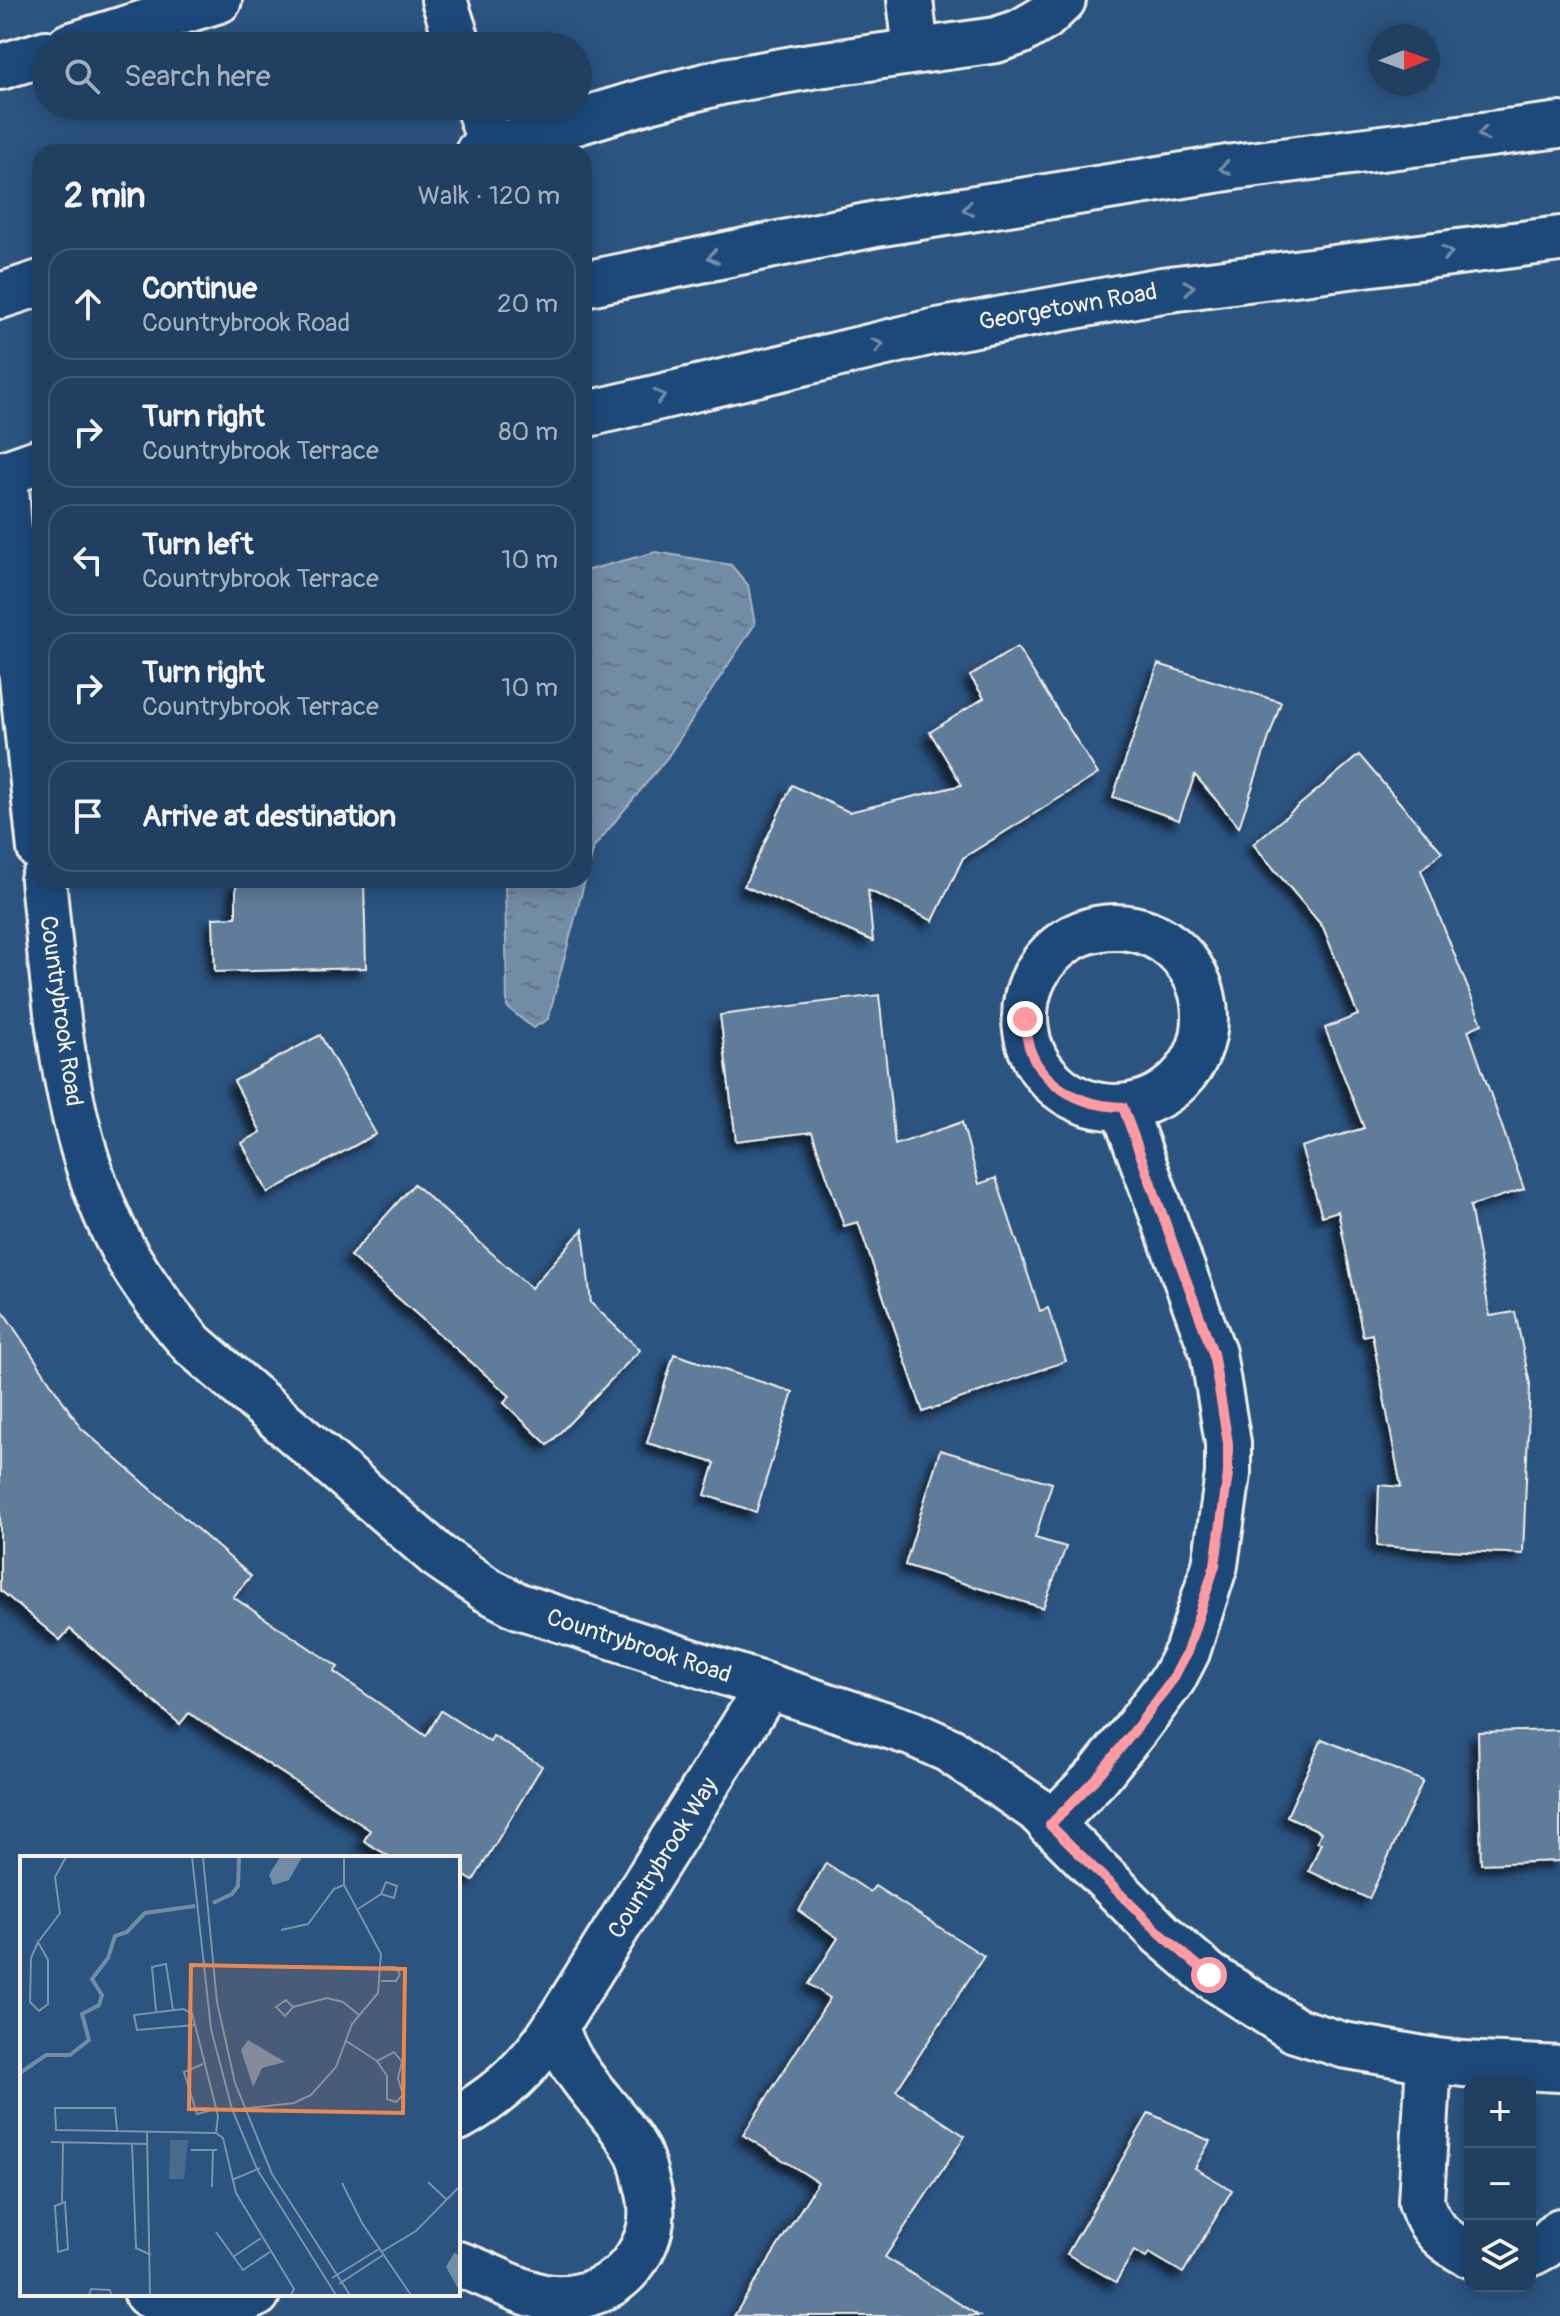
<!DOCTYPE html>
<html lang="en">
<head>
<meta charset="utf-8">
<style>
  body { margin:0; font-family:Pangolin,sans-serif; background:#2d4a6a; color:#f1f3f6 }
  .controls { position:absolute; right:24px; bottom:24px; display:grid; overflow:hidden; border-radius:16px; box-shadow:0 4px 20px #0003 }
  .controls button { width:72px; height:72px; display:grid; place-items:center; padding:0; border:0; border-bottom:2px solid #3e5876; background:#213f61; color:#f1f3f6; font:40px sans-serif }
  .compass { position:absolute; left:1368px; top:24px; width:72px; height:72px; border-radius:50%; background:#213f61; box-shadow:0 4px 20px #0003; rotate:89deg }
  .stop { position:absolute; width:24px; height:24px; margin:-18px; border:6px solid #ff9aa2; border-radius:50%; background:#fff }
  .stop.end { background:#ff9aa2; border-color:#fff; box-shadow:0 2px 8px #0008 }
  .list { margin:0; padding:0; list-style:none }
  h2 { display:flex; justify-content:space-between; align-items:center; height:104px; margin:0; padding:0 32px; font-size:34px }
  h2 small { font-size:26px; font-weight:400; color:#a2afbd }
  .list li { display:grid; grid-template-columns:52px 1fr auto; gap:24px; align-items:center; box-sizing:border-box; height:112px; margin:0 16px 16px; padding:0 16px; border:2px solid #3e5876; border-radius:24px }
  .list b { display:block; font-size:30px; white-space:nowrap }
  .list p { margin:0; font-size:26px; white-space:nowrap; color:#a2afbd }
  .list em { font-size:26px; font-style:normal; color:#a2afbd }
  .icon { flex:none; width:44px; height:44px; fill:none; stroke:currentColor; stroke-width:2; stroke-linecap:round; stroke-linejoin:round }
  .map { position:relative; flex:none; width:1560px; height:2316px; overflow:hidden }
  .search { position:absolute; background:#213f61; box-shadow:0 4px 20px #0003; left:32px; top:32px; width:560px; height:88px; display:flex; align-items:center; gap:20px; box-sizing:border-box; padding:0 28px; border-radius:44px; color:#a2afbd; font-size:30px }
  .panel { position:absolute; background:#213f61; box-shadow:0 4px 20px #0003; left:32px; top:144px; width:560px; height:744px; border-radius:24px }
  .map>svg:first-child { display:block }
  .water { fill:url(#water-ripples); stroke:#a7b4c0; stroke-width:2 }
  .building { fill:#5e7b9a; stroke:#f4f1e8; stroke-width:2; filter:url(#shadow) }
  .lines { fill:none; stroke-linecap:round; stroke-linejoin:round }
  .minor-casing { stroke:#f4f1e8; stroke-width:50 }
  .major-casing { stroke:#f4f1e8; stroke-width:50 }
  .minor { stroke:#1f4a7a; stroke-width:44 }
  .major { stroke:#1f4a7a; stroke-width:44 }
  .oneway { stroke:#748da6 }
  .route { stroke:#ff9aa2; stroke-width:10 }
  .labels { text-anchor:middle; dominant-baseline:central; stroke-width:8; stroke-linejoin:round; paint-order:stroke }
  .street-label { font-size:24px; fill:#f4f1e8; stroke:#1f4a7a }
  .inset-river { fill:none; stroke:#738ca6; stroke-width:4 }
  .inset-road { fill:none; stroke:#7c93aa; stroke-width:2 }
  .view { fill:#ec874e; fill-opacity:0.15; stroke:#ec874e; stroke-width:4 }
  .inset-edge { fill:none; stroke:#f4f1e8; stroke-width:4 }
</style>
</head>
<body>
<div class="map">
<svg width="1560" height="2316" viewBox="0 0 1560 2316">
  <defs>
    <pattern id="water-ripples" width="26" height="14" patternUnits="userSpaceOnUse" patternTransform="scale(2)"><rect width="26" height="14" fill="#738ca6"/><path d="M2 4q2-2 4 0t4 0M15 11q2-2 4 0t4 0" fill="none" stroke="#647484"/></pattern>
    <filter id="shadow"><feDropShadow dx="-7" dy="7" stdDeviation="4" flood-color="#0009"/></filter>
  </defs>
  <rect width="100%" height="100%" fill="#2c5481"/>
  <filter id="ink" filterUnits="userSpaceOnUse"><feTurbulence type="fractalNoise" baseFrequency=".0125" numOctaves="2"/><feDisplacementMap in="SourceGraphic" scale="16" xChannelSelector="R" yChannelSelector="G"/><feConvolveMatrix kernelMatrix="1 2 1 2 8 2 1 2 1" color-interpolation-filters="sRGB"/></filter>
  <g filter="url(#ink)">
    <path class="water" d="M 656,552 L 731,565 L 748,585 L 755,624 L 667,758 L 594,847 L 548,1019 L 533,1028 L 507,1007 L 505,880 L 584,880 L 584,571 Z"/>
    <g class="building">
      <path d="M 1017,647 L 1098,774 L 963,858 L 933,921 L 868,890 L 873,941 L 744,886 L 792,785 L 849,812 L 962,785 L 930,732 L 984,698 L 970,676 Z"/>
      <path d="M 1158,664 L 1281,702 L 1239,827 L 1195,775 L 1179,820 L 1113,797 Z"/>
      <path d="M 1359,755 L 1442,852 L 1421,870 L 1482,1024 L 1468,1030 L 1524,1189 L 1470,1206 L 1490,1316 L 1515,1312 L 1530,1384 L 1523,1554 L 1377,1546 L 1379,1485 L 1401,1487 L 1372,1334 L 1363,1336 L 1338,1211 L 1322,1216 L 1301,1147 L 1364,1128 L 1325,1028 L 1358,1015 L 1323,927 L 1253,844 Z"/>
      <path d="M 236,880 L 364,880 L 366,968 L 215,972 L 213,918 L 236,917 Z"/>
      <path d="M 879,995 L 895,1145 L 962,1122 L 979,1184 L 996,1178 L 1040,1311 L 1048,1308 L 1066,1361 L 923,1412 L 858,1222 L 844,1226 L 812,1132 L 736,1141 L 720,1015 Z"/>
      <path d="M 320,1035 L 376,1134 L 268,1193 L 242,1143 L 261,1132 L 234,1081 Z"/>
      <path d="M 414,1184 L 531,1288 L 583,1229 L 591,1303 L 640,1350 L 548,1445 L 504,1403 L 510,1396 L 350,1256 Z"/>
      <path d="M 0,1307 L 81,1428 L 251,1576 L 233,1597 L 338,1667 L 334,1672 L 426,1736 L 441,1711 L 490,1742 L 493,1736 L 542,1766 L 473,1881 L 458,1872 L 458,1858 L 392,1858 L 364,1841 L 370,1830 L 189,1713 L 180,1724 L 70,1629 L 60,1640 L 0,1590 Z"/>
      <path d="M 674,1354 L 793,1392 L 756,1512 L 705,1495 L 715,1463 L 647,1443 Z"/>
      <path d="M 940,1450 L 1052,1483 L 1035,1538 L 1066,1547 L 1043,1608 L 905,1565 Z"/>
      <path d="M 1560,1730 L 1560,1861 L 1481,1864 L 1478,1732 Z"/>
      <path d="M 1322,1739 L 1423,1781 L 1369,1899 L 1309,1871 L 1321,1843 L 1317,1842 L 1321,1832 L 1287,1816 Z"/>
      <path d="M 826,1863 L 870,1892 L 875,1886 L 984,1956 L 896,2091 L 965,2136 L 885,2257 L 979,2316 L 734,2316 L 818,2182 L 743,2135 L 830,1998 L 809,1984 L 838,1938 L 799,1911 Z"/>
      <path d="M 1149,2113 L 1210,2141 L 1195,2168 L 1232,2190 L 1183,2273 L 1149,2253 L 1146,2258 L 1134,2251 L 1116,2282 L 1067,2254 Z"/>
    </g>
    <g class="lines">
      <defs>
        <g id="minor">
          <path d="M 444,0 L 459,46"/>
          <path d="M 910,0 L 916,51"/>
          <path d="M 69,46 L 219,0"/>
          <path d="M 0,67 L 46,53"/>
          <path d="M 478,106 L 492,148"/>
          <path d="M 478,152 L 649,100 L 725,81 L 811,66 L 996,40 L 1020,32 L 1044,18 L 1063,0"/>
          <path d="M 0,296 L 40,283"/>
          <path d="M 5,473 L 14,603 L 40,849"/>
          <path d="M 43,880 C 55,996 62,1118 111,1225 C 129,1266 164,1312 193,1345 L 438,1556 L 486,1589 L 519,1606 L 911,1733 L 949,1750 L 1036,1809 L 1161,1934 L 1209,1975 L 1295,2030 L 1343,2045 L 1429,2060 L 1463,2064 L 1560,2069"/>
          <circle cx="1115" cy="1017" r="90"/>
          <path d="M 1050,1825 L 1098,1776 L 1135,1730 L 1173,1679 L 1187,1652 L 1215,1565 L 1228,1474 L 1228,1443 L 1213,1353 L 1123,1107"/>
          <path d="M 556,2026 L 767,1688"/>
          <path d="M 1429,2060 L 1421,2202 C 1429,2229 1445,2242 1470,2255"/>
          <path d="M 458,2118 C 500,2095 530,2066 556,2026 C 568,2076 615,2109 638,2153 C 643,2163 645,2177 648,2188 C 656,2218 650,2242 630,2267 C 620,2279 610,2285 596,2291 C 540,2313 509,2280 458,2264"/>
          <path d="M 1530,2254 L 1545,2246 L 1560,2231"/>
          <path d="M 147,2294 C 189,2316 215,2315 257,2294"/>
        </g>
        <g id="major">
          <path d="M 584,284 L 876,224 L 1234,167 L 1560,125"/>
          <path d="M 584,415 L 932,332 L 1162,290 L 1560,239"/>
          <path d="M 0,475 L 40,461"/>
          <path d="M 0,608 L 40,593"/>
        </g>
      </defs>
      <use href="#minor" class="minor-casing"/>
      <use href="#major" class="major-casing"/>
      <use href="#minor" class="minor"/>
      <use href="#major" class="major"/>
    </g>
    <defs><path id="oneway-chevron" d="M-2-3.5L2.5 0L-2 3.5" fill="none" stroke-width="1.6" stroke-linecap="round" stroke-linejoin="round" transform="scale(2)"/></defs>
    <g class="oneway">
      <use href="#oneway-chevron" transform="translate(1483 134) rotate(173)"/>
      <use href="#oneway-chevron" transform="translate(1225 168) rotate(171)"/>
      <use href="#oneway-chevron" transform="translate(968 209) rotate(171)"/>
      <use href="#oneway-chevron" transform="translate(1447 253) rotate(-7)"/>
      <use href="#oneway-chevron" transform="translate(713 257) rotate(168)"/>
      <use href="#oneway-chevron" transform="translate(1189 287) rotate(-8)"/>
      <use href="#oneway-chevron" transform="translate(878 345) rotate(-14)"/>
      <use href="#oneway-chevron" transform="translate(660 396) rotate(-14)"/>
    </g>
  </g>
  <g class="lines" filter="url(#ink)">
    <path class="route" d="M 1025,1019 C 1025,1076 1072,1106 1123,1107 L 1213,1353 L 1228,1443 L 1228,1474 L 1215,1565 L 1187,1652 L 1173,1679 L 1135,1730 L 1098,1776 L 1050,1825 L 1161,1934 L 1209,1975"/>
  </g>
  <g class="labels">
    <g class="street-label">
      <text transform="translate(1068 307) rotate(-10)">Georgetown Road</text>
      <text transform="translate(61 1011) rotate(82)">Countrybrook Road</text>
      <text transform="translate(639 1646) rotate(18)">Countrybrook Road</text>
      <text transform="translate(663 1858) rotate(-58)">Countrybrook Way</text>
    </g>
  </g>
  <g transform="translate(20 1856)">
    <rect width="440" height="440" fill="#2c5481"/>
    <path d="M 150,284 L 168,284 L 164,323 L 149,323 Z" fill="#496b90"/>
    <path d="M 260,1 L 282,1 L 269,24 L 253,29 L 249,19 ZM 228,184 L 265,206 L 242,212 L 233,231 L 221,194 ZM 434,397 L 440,399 L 440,436 L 426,411 Z" fill="#738ca6"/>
    <path class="inset-river" d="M 193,47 L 212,38 L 218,30 L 219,1M 0,217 L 26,199 L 50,199 L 69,184 L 62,158 L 79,149 L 82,139 L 72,123 L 88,102 L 95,80 L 107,76 L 125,57 L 175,50"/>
    <path class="inset-road" d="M 172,1 L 191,173 L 212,253 L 237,313 L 316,439M 183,1 L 197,146 L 215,227 L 252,318 L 330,439M 338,53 L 361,38 L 366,26 L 377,30 L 374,42 L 361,38M 261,74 L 288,68 L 314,33 L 324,29M 19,85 L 40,57 L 35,21 L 46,1M 18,86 L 28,104 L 28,148 L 19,155 L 10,146 L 11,102 ZM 361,125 L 376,125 L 380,118 L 375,111 L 362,111M 273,151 L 266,144 L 256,151 L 265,160 L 273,151 L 307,142 L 323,146 L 339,159M 136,155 L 132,111 L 146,108 L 153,154M 175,169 L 117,174 L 114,159 L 163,153 L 172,157 L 198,260 L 196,277M 326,185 L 357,205M 374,196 L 382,206 L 378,222 L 383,239 L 376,246 L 367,243 L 367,220 L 357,205 ZM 183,208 L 164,216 L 177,258 L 196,253M 35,252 L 95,252 L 97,275 L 36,274 ZM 221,253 L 274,247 L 291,239 L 316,211 L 332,168 L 358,137 L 361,98 L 324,29 L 324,1M 97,275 L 196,277 L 203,282 L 216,337 L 274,433 L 271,439M 127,275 L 130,439M 31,286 L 127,288M 112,287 L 116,392 L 131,399M 171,294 L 197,294M 212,324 L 240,312M 408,326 L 426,343M 322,327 L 342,367 L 391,439M 192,331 L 193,293M 42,346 L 43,286M 45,346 L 48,393 L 38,396 L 35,350 ZM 196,376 L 223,414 L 250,396M 361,396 L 396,375 L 440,330M 213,401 L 241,382M 312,422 L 359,393M 319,428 L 363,399M 69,439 L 71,433 L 90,434 L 91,439"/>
    <path class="view" d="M 171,109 L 385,113 L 383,257 L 169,253 Z"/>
    <rect width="440" height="440" class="inset-edge"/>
  </g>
</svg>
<div class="controls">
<button>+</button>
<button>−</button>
<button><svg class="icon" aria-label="layers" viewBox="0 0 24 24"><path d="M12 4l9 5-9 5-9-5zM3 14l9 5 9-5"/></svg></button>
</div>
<svg class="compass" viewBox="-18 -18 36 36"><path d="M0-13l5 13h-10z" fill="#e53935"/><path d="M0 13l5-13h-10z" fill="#a2afbd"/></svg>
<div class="stop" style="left:1209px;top:1975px"></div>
<div class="stop end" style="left:1025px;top:1019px"></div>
<div class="search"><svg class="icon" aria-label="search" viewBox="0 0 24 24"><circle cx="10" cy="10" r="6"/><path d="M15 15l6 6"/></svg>Search here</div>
<section class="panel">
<h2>2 min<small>Walk · 120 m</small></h2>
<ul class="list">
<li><svg class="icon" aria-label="ahead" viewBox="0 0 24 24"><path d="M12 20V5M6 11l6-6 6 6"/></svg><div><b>Continue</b><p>Countrybrook Road</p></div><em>20 m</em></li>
<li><svg class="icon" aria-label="right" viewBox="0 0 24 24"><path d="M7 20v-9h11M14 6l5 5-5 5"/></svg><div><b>Turn right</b><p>Countrybrook Terrace</p></div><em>80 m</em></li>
<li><svg class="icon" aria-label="left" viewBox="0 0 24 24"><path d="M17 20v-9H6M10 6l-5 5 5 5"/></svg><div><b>Turn left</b><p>Countrybrook Terrace</p></div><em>10 m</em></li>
<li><svg class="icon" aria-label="right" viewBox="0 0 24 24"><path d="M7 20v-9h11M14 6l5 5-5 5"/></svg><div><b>Turn right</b><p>Countrybrook Terrace</p></div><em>10 m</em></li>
<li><svg class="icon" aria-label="arrive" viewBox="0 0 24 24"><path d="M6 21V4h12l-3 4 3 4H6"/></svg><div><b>Arrive at destination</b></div></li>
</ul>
</section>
</div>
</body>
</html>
